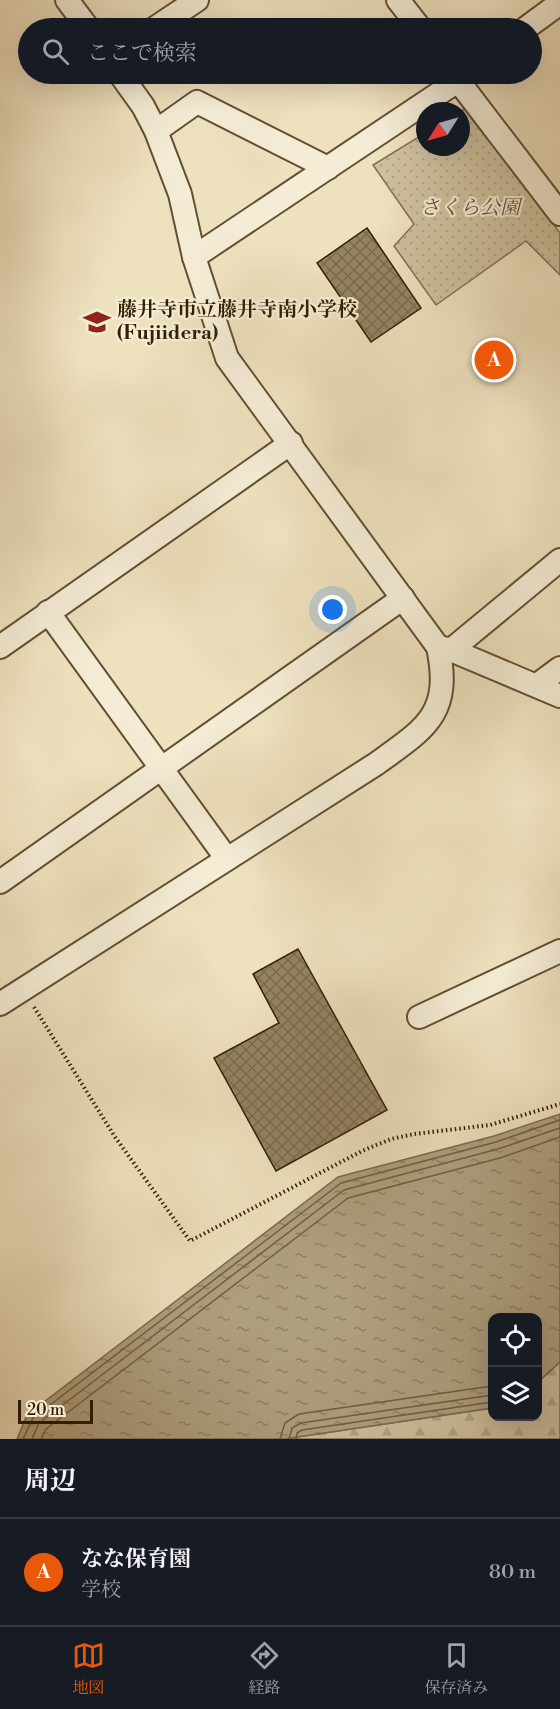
<!DOCTYPE html>
<html lang="ja">
<head>
<meta charset="utf-8">
<style>
  body { margin:0; font-family:"Libre Bodoni","Noto Serif JP",serif; background:#20242c; color:#f1f3f6 }
  .controls { position:absolute; right:18px; bottom:18px; display:grid; overflow:hidden; border-radius:12px; box-shadow:0 6px 24px #0002 }
  .controls button { width:54px; height:54px; display:grid; place-items:center; padding:0; border:0; border-bottom:2px solid #363941; background:#171b24; color:#f1f3f6; font:30px sans-serif }
  .compass { position:absolute; left:416px; top:102px; width:54px; height:54px; border-radius:50%; background:#171b24; box-shadow:0 6px 24px #0002; rotate:233deg }
  .scale { position:absolute; left:18px; bottom:15px; width:75px; box-sizing:border-box; padding-left:6px; border:3px solid #331e02; border-top:0; font-size:16px; line-height:21px; white-space:nowrap; color:#331e02; -webkit-text-stroke:4px #f4ecd5; paint-order:stroke }
  .you { position:absolute; left:333px; top:610px; width:21px; height:21px; margin:-15px; border:4px solid #fff; border-radius:50%; background:#1a73e8; box-shadow:0 0 0 9px #1a73e833 }
  .badge { display:grid; place-items:center; width:39px; height:39px; border-radius:50%; background:#ea580c; color:#fff; font-size:20px; font-weight:700 }
  .pin { position:absolute; translate:-50% -50%; border:3px solid #fff; box-shadow:0 2px 6px #0006 }
  .list { margin:0; padding:0; list-style:none }
  h2 { display:flex; justify-content:space-between; align-items:center; height:78px; margin:0; padding:0 24px; font-size:26px }
  h2 small { font-size:20px; font-weight:400; color:#9ea1a6 }
  .list li { display:grid; grid-template-columns:39px 1fr auto; gap:18px; align-items:center; box-sizing:border-box; height:108px; padding:0 24px; border-top:2px solid #363941 }
  .list b { display:block; font-size:22px; white-space:nowrap }
  .list p { margin:0; font-size:20px; white-space:nowrap; color:#9ea1a6 }
  .list em { font-size:20px; font-style:normal; color:#9ea1a6 }
  .icon { flex:none; width:33px; height:33px; fill:none; stroke:currentColor; stroke-width:2; stroke-linecap:round; stroke-linejoin:round }
  .map { position:relative; flex:none; width:560px; height:1439px; overflow:hidden }
  .search { position:absolute; background:#171b24; box-shadow:0 6px 24px #0002; left:18px; right:18px; top:18px; height:66px; display:flex; align-items:center; gap:15px; box-sizing:border-box; padding:0 21px; border-radius:33px; color:#9ea1a6; font-size:22px }
  .sheet { height:186px; background:#171b24 }
  nav { display:flex; justify-content:space-around; align-items:center; box-sizing:border-box; height:84px; border-top:2px solid #363941; background:#171b24; font-size:16px; color:#9ea1a6 }
  nav a { display:grid; justify-items:center; gap:3px }
  nav .on { color:#ea580c }
  .map>svg:first-child { display:block }
  .green { fill:url(#green-dots); stroke:#806f50; stroke-width:1.5 }
  .forest { fill:url(#forest-firs); stroke:#806f50; stroke-width:1.5 }
  .water { fill:url(#water-ripples); stroke:#7d6b4c; stroke-width:1.5 }
  .lines { fill:none; stroke-linecap:round; stroke-linejoin:round }
  .shore { stroke:#705e40; stroke-width:1.5 }
  .building { fill:url(#building-cross-hatch); stroke:#331e02; stroke-width:1.5 }
  .minor-casing { stroke:#624f31; stroke-width:26 }
  .path { stroke:#331e02; stroke-width:4; stroke-dasharray:1.5 3; stroke-linecap:butt }
  .minor { stroke:#f4ecd5; stroke-width:22 }
  .labels { text-anchor:middle; dominant-baseline:central; stroke-width:4.5; stroke-linejoin:round; paint-order:stroke }
  .park-label { font-size:20px; font-style:italic; fill:#624f31; stroke:#f4ecd5 }
  .poi-label { font-size:20px; font-weight:bold; fill:#331e02; stroke:#f4ecd5; text-anchor:start }
</style>
</head>
<body>
<div class="map">
<svg width="560" height="1439" viewBox="0 0 560 1439">
  <defs>
    <pattern id="green-dots" width="8" height="8" patternUnits="userSpaceOnUse" patternTransform="scale(1.5)"><rect width="8" height="8" fill="#cec09e"/><path d="M2 2h.1M6 6h.1" fill="none" stroke="#b1a586" stroke-width="1.8" stroke-linecap="round"/></pattern>
    <pattern id="forest-firs" width="22" height="20" patternUnits="userSpaceOnUse" patternTransform="scale(1.5)"><rect width="22" height="20" fill="#cec09e"/><path d="M5 1l3.5 6h-7zM16 11l3.5 6h-7z" fill="#b1a586"/></pattern>
    <pattern id="water-ripples" width="26" height="14" patternUnits="userSpaceOnUse" patternTransform="scale(1.5)"><rect width="26" height="14" fill="#ae9f7e"/><path d="M2 4q2-2 4 0t4 0M15 11q2-2 4 0t4 0" fill="none" stroke="#8e8165"/></pattern>
    <pattern id="building-cross-hatch" width="8" height="8" patternUnits="userSpaceOnUse" patternTransform="scale(1.5)"><rect width="8" height="8" fill="#948364"/><path d="M0 0l8 8M0 8l8-8" fill="none" stroke="#796b50"/></pattern>
  </defs>
  <rect width="100%" height="100%" fill="#eee1be"/>
  <filter id="stains"><feTurbulence type="fractalNoise" baseFrequency=".00333" numOctaves="4"/><feColorMatrix values="0 0 0 0 .2 0 0 0 0 .09 0 0 0 0 .02 0 0 0 .5 -.17"/></filter>
  <radialGradient id="worn" r=".72"><stop offset=".6" stop-color="#630" stop-opacity="0"/><stop offset="1" stop-color="#630" stop-opacity=".3"/></radialGradient>
  <path class="green" d="M 467,108 L 560,233 L 560,275 L 526,241 L 436,305 L 394,246 L 414,224 L 373,165 L 425,133 L 425,147 L 461,147 L 461,111 Z"/>
  <path class="forest" d="M 560,1362 L 560,1439 L 284,1439 L 492,1408 L 492,1416 L 538,1416 L 538,1382 Z"/>
  <path class="water" d="M 560,1114 L 560,1362 L 538,1382 L 538,1318 L 492,1318 L 492,1408 L 284,1439 L 17,1439 L 27,1415 L 338,1177 L 494,1136 Z"/>
  <g class="lines">
    <g class="shore">
      <path d="M 23,1439 L 33,1418 L 341,1183 L 496,1142 L 560,1120"/>
      <path d="M 32,1439 L 39,1423 L 344,1190 L 498,1149 L 560,1128"/>
      <path d="M 41,1439 L 46,1429 L 348,1198 L 500,1158 L 560,1137"/>
      <path d="M 280,1439 L 285,1423 L 299,1414 L 492,1386"/>
      <path d="M 289,1439 L 292,1428 L 301,1423 L 492,1395"/>
      <path d="M 296,1439 L 297,1433 L 302,1430 L 492,1402"/>
    </g>
  </g>
  <g class="building">
    <path d="M 367,228 L 421,308 L 371,342 L 317,263 Z"/>
    <path d="M 298,949 L 387,1110 L 276,1171 L 214,1058 L 279,1023 L 253,974 Z"/>
  </g>
  <g class="lines">
    <defs>
      <g id="minor">
        <path d="M 67,0 L 88,28"/>
        <path d="M 398,0 L 420,28"/>
        <path d="M 155,28 L 197,0"/>
        <path d="M 526,28 L 560,3"/>
        <path d="M 453,74 L 560,214"/>
        <path d="M 156,131 L 197,102 L 328,168"/>
        <path d="M 194,257 L 468,74"/>
        <path d="M 48,612 L 227,859"/>
        <path d="M 0,647 L 291,443"/>
        <path d="M 439,647 L 451,650 L 560,696"/>
        <path d="M 451,650 L 560,560"/>
        <path d="M 537,685 L 560,668"/>
        <path d="M 0,882 L 403,598"/>
        <path d="M 0,1004 L 376,764 C 426,728 452,714 438,647 L 227,358 L 194,257 L 180,194 L 156,131 L 143,106 L 120,74"/>
        <path d="M 419,1017 L 560,951"/>
      </g>
    </defs>
    <use href="#minor" class="minor-casing"/>
    <path class="path" d="M 34,1007 L 115,1137 L 190,1241 L 362,1151 L 391,1139 L 414,1134 L 490,1125 L 560,1104"/>
    <use href="#minor" class="minor"/>
  </g>
  <defs>
    <symbol id="school-bare" viewBox="-9 -9 18 18"><path d="M0-5L7-2L0 1L-7-2ZM-4 1L0 2.5L4 1V4Q0 6-4 4Z" fill="#8f2418" stroke="#f4ecd5" stroke-width="2.5" paint-order="stroke"/></symbol>
  </defs>
  <g fill-rule="evenodd">
    <use href="#school-bare" x="78" y="303" width="38" height="38"/>
  </g>
  <g class="labels">
    <g class="park-label">
      <text x="470" y="208">さくら公園</text>
    </g>
    <g class="poi-label">
      <text x="117" y="310">藤井寺市立藤井寺南小学校<tspan x="117" dy="23">(Fujiidera)</tspan></text>
    </g>
  </g>
  <rect width="100%" height="100%" filter="url(#stains)"/>
  <rect width="100%" height="100%" fill="url(#worn)"/>
</svg>
<div class="controls">
<button><svg class="icon" aria-label="locate" viewBox="0 0 24 24"><circle cx="12" cy="12" r="6"/><path d="M12 2v4M12 18v4M2 12h4M18 12h4"/></svg></button>
<button><svg class="icon" aria-label="layers" viewBox="0 0 24 24"><path d="M12 4l9 5-9 5-9-5zM3 14l9 5 9-5"/></svg></button>
</div>
<svg class="compass" viewBox="-18 -18 36 36"><path d="M0-13l5 13h-10z" fill="#e53935"/><path d="M0 13l5-13h-10z" fill="#9ea1a6"/></svg>
<div class="scale">20 m</div>
<div class="you"></div>
<div class="pin badge" style="left:494px;top:360px">A</div>
<div class="search"><svg class="icon" aria-label="search" viewBox="0 0 24 24"><circle cx="10" cy="10" r="6"/><path d="M15 15l6 6"/></svg>ここで検索</div>
</div>
<section class="sheet">
<h2>周辺<small></small></h2>
<ul class="list">
<li><span class="badge">A</span><div><b>なな保育園</b><p>学校</p></div><em>80 m</em></li>
</ul>
</section>
<nav>
<a class="on"><svg class="icon" aria-label="map" viewBox="0 0 24 24"><path d="M3 6l6-2 6 2 6-2v14l-6 2-6-2-6 2zM9 4v14M15 6v14"/></svg>地図</a>
<a><svg class="icon" aria-label="directions" viewBox="0 0 24 24"><path d="M12 3l9 9-9 9-9-9zM9 14v-3h6M13 9l2 2-2 2"/></svg>経路</a>
<a><svg class="icon" aria-label="saved" viewBox="0 0 24 24"><path d="M7 4h10v16l-5-4-5 4z"/></svg>保存済み</a>
</nav>
</body>
</html>
